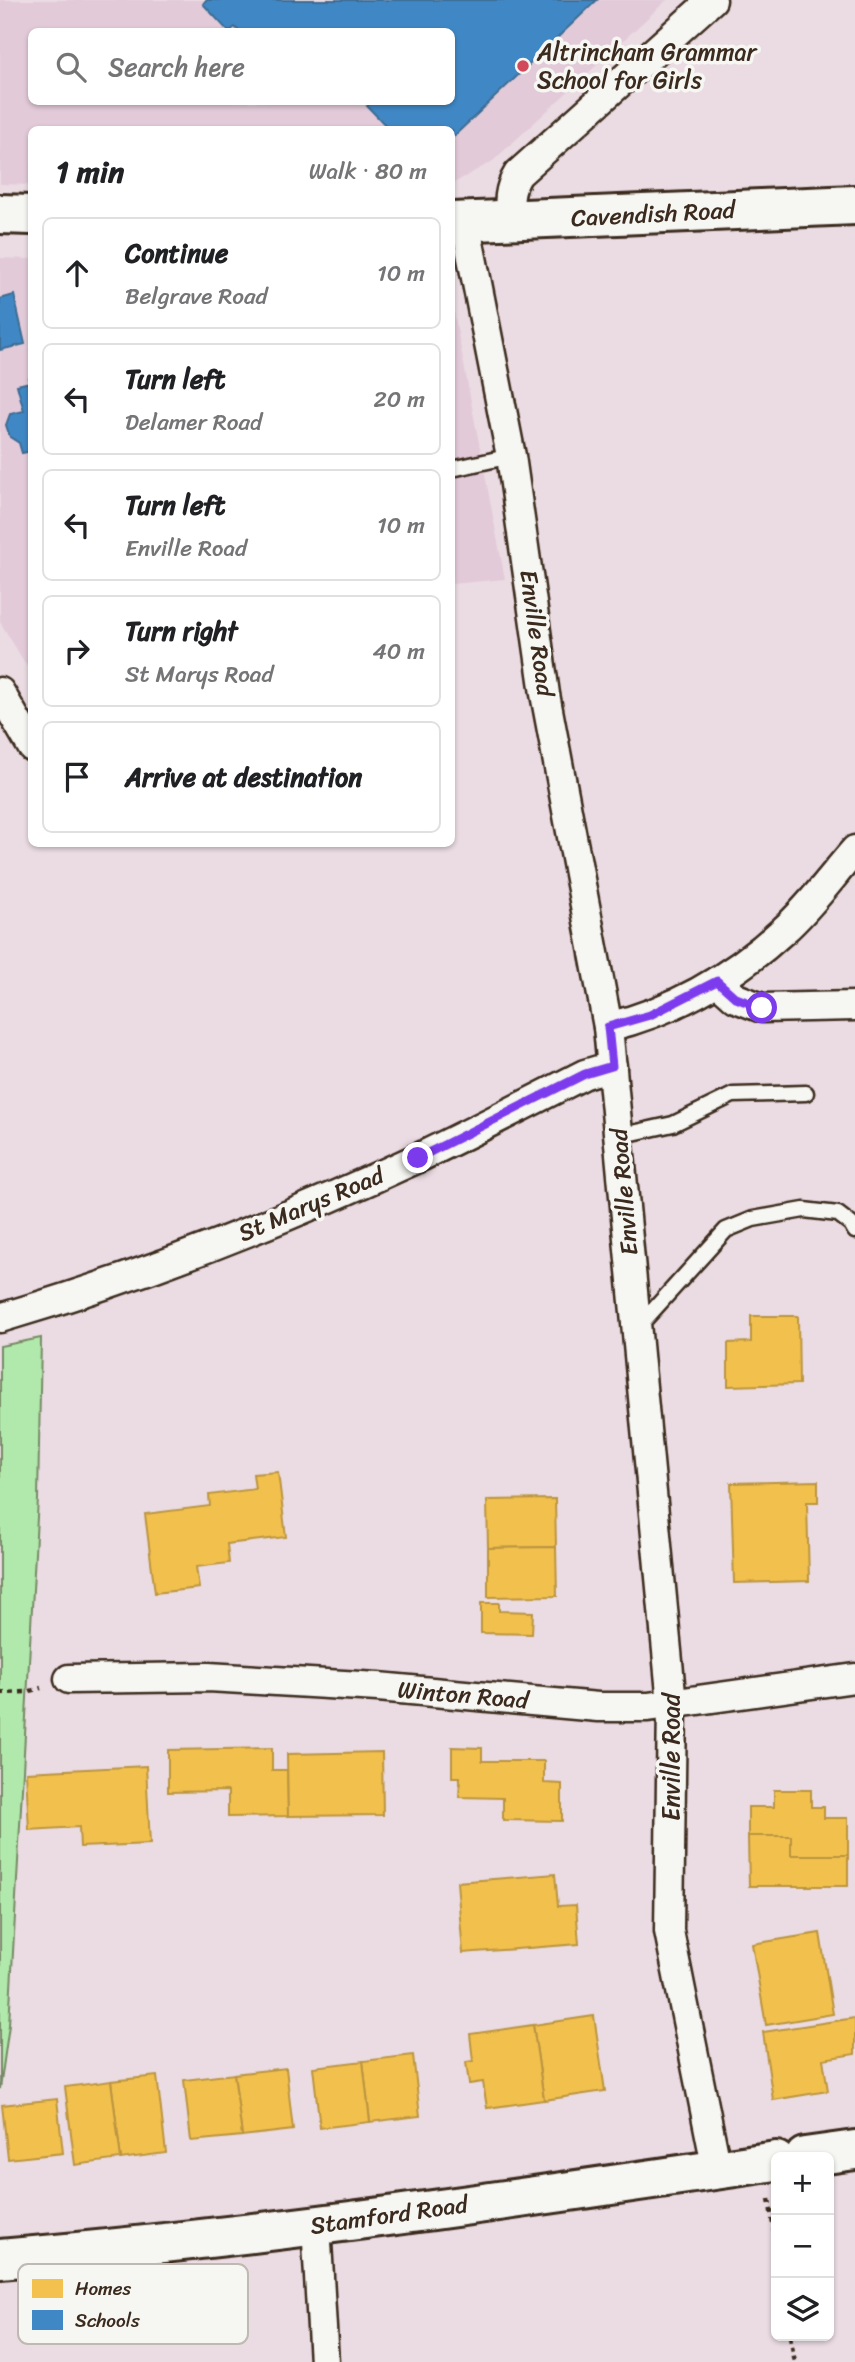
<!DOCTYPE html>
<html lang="en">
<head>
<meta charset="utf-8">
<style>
  body { margin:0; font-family:Sriracha,sans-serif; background:#f2f2f2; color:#202124 }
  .controls { position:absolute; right:21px; bottom:21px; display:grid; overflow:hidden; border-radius:10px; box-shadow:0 2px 5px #0004 }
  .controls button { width:63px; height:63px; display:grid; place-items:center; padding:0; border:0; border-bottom:2px solid #e0e0e0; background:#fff; color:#202124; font:35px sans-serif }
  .stop { position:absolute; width:21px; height:21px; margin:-16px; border:5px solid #7c3aed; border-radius:50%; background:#fff }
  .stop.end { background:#7c3aed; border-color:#fff; box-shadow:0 2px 7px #0008 }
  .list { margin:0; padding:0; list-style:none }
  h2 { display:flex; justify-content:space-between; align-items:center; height:91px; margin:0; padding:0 28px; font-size:30px }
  h2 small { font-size:23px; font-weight:400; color:#757577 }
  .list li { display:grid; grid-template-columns:46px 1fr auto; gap:21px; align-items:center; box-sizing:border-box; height:112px; margin:0 14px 14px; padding:0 14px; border:2px solid #e0e0e0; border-radius:10px }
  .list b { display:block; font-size:26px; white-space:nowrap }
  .list p { margin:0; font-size:23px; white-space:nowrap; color:#757577 }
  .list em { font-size:23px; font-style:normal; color:#757577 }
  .icon { flex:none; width:38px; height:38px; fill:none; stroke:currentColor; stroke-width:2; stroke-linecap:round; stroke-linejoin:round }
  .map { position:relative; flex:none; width:855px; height:2362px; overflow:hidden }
  .search { position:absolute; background:#fff; box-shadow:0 2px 5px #0004; left:28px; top:28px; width:427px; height:77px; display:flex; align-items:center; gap:18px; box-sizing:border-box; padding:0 24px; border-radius:10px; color:#757577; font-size:26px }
  .panel { position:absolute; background:#fff; box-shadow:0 2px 5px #0004; left:28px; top:126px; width:427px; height:721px; border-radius:10px }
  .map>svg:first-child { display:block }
  .built { fill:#e3cad9; fill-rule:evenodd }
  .green { fill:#b1e9ac; stroke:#768a65; stroke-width:2 }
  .homes { fill:#f2c14e; stroke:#bb9440; stroke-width:2 }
  .schools { fill:#3f88c5; stroke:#3e6c93; stroke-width:2 }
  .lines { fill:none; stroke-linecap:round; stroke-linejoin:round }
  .lane-casing { stroke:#3b2a1e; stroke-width:19 }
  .street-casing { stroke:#3b2a1e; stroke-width:33 }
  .secondary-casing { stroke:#3b2a1e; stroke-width:44 }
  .path { stroke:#3b2a1e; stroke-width:4.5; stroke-dasharray:5 5; stroke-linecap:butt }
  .lane { stroke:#f6f6f2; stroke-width:14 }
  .street { stroke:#f6f6f2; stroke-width:28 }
  .secondary { stroke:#f6f6f2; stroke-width:38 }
  .route { stroke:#7c3aed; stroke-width:9 }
  .poi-dot { fill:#d1495b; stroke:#f6f6f2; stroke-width:2.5 }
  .labels { text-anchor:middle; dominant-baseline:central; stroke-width:7; stroke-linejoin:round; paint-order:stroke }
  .poi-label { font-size:24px; fill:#3b2a1e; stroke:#f6f6f2; text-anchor:start }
  .street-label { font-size:24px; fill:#3b2a1e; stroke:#f6f6f2 }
  .key { fill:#f6f6f2; stroke:#beb9b2; stroke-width:2 }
  .key-label { font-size:19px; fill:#3b2a1e }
</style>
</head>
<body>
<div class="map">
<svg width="855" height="2362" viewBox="0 0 855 2362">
  <rect width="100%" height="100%" fill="#ebdce3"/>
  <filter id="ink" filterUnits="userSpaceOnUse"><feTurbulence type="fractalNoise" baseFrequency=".0143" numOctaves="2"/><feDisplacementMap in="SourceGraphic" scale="14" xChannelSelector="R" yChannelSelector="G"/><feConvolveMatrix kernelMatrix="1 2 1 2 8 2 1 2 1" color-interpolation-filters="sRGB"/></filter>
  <g filter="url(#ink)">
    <g class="built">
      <path d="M 0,0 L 667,0 L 493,161 L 452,184 L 452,130 L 32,130 L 31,185 L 0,184 ZM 32,32 L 452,32 L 452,102 L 32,102 Z"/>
      <path d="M 0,258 L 31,259 L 31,673 L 0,622 Z"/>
      <path d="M 452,302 L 505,579 L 452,584 Z"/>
    </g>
    <path class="green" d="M 41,1338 L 38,1499 L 13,1952 L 9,2025 L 0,2089 L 0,1346 Z"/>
    <g class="homes">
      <path d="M 751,1316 L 798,1316 L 799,1384 L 728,1386 L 728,1343 L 751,1342 Z"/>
      <path d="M 278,1472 L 286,1537 L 227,1544 L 229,1563 L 196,1567 L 199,1588 L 155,1593 L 145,1514 L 210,1506 L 209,1495 L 255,1489 L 253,1474 Z"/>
      <path d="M 818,1481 L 818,1502 L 807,1502 L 809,1581 L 734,1583 L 731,1483 Z"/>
      <path d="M 555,1499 L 556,1547 L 488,1548 L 487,1500 Z"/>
      <path d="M 556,1547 L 557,1596 L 488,1597 L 488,1548 Z"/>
      <path d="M 481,1603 L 499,1603 L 499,1611 L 533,1612 L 532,1634 L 481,1633 Z"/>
      <path d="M 452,1747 L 482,1748 L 482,1761 L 544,1761 L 544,1783 L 562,1784 L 562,1821 L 503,1820 L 503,1798 L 459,1797 L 460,1777 L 452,1777 Z"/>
      <path d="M 272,1748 L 272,1770 L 287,1770 L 288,1816 L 228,1817 L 228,1791 L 168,1792 L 168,1750 Z"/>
      <path d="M 382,1752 L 383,1815 L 288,1816 L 287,1754 Z"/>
      <path d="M 146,1766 L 150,1844 L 80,1847 L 79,1827 L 29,1830 L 26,1772 Z"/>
      <path d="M 774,1790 L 811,1790 L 811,1807 L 824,1807 L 824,1818 L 848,1818 L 848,1855 L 791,1855 L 791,1836 L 748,1836 L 748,1807 L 774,1807 Z"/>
      <path d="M 748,1836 L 791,1836 L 791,1855 L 848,1855 L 848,1886 L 749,1886 Z"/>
      <path d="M 555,1874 L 558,1906 L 576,1905 L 579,1944 L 463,1953 L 457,1882 Z"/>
      <path d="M 820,1933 L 833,2014 L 766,2025 L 752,1944 Z"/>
      <path d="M 594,2016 L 605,2091 L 544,2100 L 533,2025 Z"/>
      <path d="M 855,2018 L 855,2054 L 823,2059 L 828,2091 L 773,2100 L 763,2032 Z"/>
      <path d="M 533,2025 L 544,2100 L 487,2108 L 483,2082 L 469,2084 L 466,2062 L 473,2061 L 470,2034 Z"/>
      <path d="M 413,2055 L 420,2116 L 370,2122 L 363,2061 Z"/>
      <path d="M 363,2061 L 370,2122 L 320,2128 L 313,2067 Z"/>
      <path d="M 286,2068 L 293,2130 L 242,2136 L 234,2074 Z"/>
      <path d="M 234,2074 L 242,2136 L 191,2141 L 184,2080 Z"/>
      <path d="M 157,2076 L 166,2153 L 121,2159 L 111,2081 Z"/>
      <path d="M 111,2081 L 121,2159 L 75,2165 L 65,2087 Z"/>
      <path d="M 57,2099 L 63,2153 L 8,2159 L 2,2105 Z"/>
    </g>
    <g class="schools">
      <path d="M 206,0 L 597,0 L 452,138 L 452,130 L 390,130 L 367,106 L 371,102 L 452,102 L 452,32 L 240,32 L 235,27 L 229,32 L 203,4 Z"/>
      <path d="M 14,295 L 25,344 L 0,350 L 0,299 Z"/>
      <path d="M 32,377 L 32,451 L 22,453 L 19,443 L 10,437 L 6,425 L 10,414 L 24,411 L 17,385 L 30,382 L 29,378 Z"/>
    </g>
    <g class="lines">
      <defs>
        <g id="lane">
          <path d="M 452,469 L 511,456"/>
          <path d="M 619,1136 L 673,1124 L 733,1095 L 806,1093"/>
          <path d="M 638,1327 L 726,1230 L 753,1219 L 804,1210 L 838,1214 L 851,1224 L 855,1231"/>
        </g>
        <g id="street">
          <path d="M 510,220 C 509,202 508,190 518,174 L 712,0"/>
          <path d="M 465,222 L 511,456 L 545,694 L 608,1027 L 672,1704 L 669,1931 L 717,2170"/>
          <path d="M 0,692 L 32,747"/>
          <path d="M 717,981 L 736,998 L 762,1008 L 855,1006"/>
          <path d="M 608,1027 C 674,1011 734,976 784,930 C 810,907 832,876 855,850"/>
          <path d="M 0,1318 C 143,1276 283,1221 418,1158 C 474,1131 530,1102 585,1074 L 612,1066"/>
          <path d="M 69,1679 L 208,1677 L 378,1687 L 598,1707 L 648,1707 L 855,1678"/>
          <path d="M 316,2225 L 324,2362"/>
        </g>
        <g id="secondary">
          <path d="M 0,214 L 32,215"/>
          <path d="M 452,222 L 855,205"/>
          <path d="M 805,2157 L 855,2150"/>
          <path d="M 0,2259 C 260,2237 518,2199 776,2161"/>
        </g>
      </defs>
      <use href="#lane" class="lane-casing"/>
      <use href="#street" class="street-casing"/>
      <use href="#secondary" class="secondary-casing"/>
      <g class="path">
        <path d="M 0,1693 L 27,1692 L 41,1688"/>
        <path d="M 769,2199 L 776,2243"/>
        <path d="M 790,2336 L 795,2362"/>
      </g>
      <use href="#lane" class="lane"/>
      <use href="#street" class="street"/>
      <use href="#secondary" class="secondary"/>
    </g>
  </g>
  <g class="lines" filter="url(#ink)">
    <path class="route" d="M 418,1158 L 585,1074 L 612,1066 L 608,1027 L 650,1015 L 717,981 L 736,998 L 762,1008"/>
  </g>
  <circle class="poi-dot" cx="523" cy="66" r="7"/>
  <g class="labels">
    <g class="poi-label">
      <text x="537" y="52">Altrincham Grammar<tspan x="537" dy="28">School for Girls</tspan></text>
    </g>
    <g class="street-label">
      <text transform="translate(653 214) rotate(-3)">Cavendish Road</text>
      <text transform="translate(537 633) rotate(82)">Enville Road</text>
      <text transform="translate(624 1192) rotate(-95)">Enville Road</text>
      <text transform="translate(311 1204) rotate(-23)">St Marys Road</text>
      <text transform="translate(463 1695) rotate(5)">Winton Road</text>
      <text transform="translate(671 1757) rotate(-90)">Enville Road</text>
      <text transform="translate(389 2215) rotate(-8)">Stamford Road</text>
    </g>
  </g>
  <rect x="18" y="2264" width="230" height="80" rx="10" class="key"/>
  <rect x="32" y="2279" width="31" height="19" fill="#f2c14e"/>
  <rect x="32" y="2310" width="31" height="20" fill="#3f88c5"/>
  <g class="key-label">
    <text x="75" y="2295">Homes</text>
    <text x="75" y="2327">Schools</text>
  </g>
</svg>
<div class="controls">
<button>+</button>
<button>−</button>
<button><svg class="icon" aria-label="layers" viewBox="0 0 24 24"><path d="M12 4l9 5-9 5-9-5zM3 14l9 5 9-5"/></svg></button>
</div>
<div class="stop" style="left:762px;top:1008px"></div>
<div class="stop end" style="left:418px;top:1158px"></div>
<div class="search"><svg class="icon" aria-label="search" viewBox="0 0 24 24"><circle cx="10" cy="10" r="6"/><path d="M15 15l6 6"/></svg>Search here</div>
<section class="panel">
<h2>1 min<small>Walk · 80 m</small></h2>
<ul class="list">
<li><svg class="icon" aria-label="ahead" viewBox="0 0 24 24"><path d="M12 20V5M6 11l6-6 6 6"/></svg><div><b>Continue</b><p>Belgrave Road</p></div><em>10 m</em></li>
<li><svg class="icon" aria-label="left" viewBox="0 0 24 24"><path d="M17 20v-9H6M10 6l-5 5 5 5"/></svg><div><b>Turn left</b><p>Delamer Road</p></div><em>20 m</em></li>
<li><svg class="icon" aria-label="left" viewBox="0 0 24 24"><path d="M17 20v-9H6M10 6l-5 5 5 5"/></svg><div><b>Turn left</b><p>Enville Road</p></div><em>10 m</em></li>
<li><svg class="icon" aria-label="right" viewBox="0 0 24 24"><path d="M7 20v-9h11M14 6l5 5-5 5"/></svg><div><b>Turn right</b><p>St Marys Road</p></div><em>40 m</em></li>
<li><svg class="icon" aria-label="arrive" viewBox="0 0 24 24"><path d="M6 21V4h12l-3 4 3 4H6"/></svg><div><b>Arrive at destination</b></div></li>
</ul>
</section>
</div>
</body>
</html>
